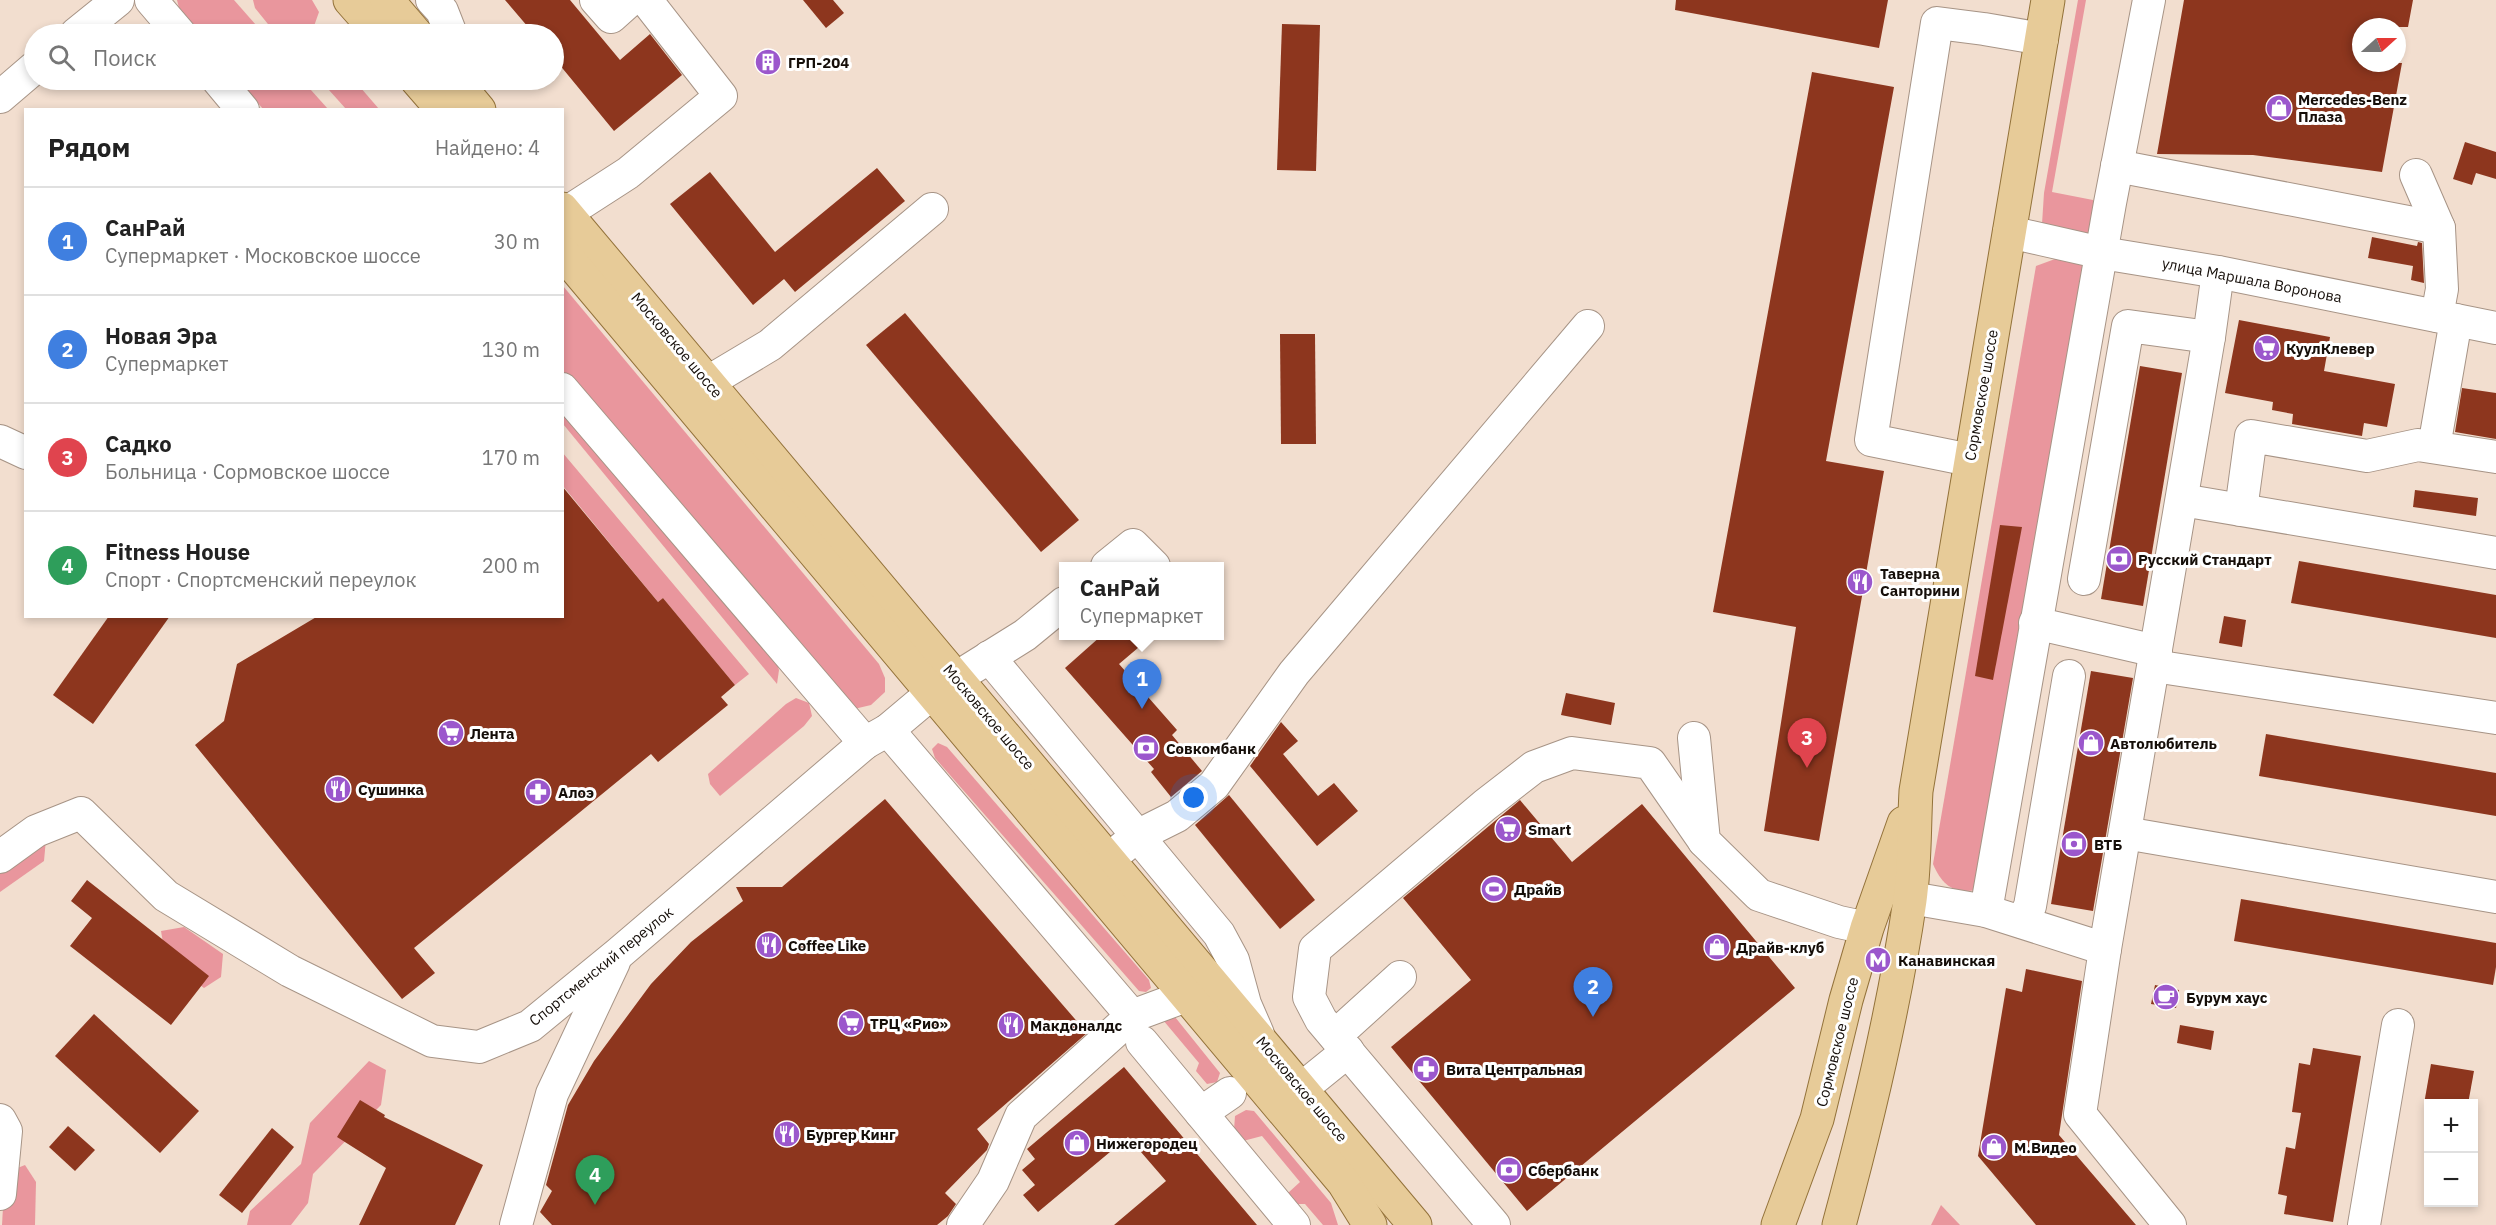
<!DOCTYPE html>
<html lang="ru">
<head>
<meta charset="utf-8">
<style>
  body { margin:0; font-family:"IBM Plex Sans",sans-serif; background:#f6f6f6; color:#222 }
  .controls { position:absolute; right:18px; bottom:18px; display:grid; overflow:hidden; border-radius:0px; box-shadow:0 3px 9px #0003 }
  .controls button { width:54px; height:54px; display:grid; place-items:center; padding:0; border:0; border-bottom:2px solid #e0e0e0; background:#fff; color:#222; font:30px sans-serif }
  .compass { position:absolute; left:2352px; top:18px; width:54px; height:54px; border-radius:50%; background:#fff; box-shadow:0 3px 9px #0003; rotate:69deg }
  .you { position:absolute; left:1194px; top:798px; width:21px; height:21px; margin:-15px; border:4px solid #fff; border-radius:50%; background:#1a73e8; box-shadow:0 0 0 9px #1a73e833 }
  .badge { display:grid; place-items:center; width:39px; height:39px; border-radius:50%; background:#ea580c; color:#fff; font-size:20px; font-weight:700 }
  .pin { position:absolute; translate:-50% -50px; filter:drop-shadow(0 2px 3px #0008) }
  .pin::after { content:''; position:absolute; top:32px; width:21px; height:18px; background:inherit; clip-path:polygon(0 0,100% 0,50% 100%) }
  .popup { position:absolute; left:1059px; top:562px; width:165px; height:78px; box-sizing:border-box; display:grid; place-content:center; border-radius:0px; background:#fff; filter:drop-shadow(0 2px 4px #0005); font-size:20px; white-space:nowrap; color:#767676 }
  .popup b { font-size:22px; color:#222 }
  .popup::after { content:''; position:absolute; left:50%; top:100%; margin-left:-12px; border:12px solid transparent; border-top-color:#fff }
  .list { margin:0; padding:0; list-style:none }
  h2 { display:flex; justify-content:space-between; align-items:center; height:78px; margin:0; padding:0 24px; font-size:26px }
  h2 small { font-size:20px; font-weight:400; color:#767676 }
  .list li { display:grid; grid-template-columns:39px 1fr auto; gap:18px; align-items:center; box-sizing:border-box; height:108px; padding:0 24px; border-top:2px solid #e0e0e0 }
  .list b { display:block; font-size:22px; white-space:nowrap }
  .list p { margin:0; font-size:20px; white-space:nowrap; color:#767676 }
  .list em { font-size:20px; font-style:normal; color:#767676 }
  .icon { flex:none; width:33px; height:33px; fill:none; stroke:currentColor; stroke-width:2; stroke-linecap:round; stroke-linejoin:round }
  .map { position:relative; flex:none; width:2496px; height:1225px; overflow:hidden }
  .search { position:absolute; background:#fff; box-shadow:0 3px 9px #0003; left:24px; top:24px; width:540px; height:66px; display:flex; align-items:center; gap:15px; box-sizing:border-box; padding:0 21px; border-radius:33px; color:#767676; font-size:22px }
  .panel { position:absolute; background:#fff; box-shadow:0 3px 9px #0003; left:24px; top:108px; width:540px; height:510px; border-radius:0px }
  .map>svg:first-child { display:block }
  .green { fill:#e9969d }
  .building { fill:#8d361e }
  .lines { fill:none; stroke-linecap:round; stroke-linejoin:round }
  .minor-casing { stroke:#a79486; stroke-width:34 }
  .major-casing { stroke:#93723a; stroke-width:35 }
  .minor { stroke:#fff; stroke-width:32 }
  .major { stroke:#e7cb98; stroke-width:33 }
  .labels { text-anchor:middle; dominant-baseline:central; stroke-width:6; stroke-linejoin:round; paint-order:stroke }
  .poi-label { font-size:15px; font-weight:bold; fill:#150e09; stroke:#fff; text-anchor:start }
  .street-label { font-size:15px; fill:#150e09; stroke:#fff }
</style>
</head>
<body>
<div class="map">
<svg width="2496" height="1225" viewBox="0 0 2496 1225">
  <rect width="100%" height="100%" fill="#f2decf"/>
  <g class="green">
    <path d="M 177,0 L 234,0 L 264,34 L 201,34 L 179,8 Z"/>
    <path d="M 253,0 L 312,0 L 319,12 L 313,29 L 317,34 L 276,34 L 255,8 Z"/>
    <path d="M 2078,0 L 2086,0 L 2052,192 L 2093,200 L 2101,209 L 2087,238 L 2042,224 L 2044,193 Z"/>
    <path d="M 238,80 L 302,80 L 328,109 L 263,109 Z"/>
    <path d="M 320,80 L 354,80 L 379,109 L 346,109 Z"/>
    <path d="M 2055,259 L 2080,261 L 2087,268 L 1976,890 C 1953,894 1942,885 1933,864 L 2036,266 Z"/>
    <path d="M 563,286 L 879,664 L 885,678 L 885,692 L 871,705 L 854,709 L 840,702 L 563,371 Z"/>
    <path d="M 562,407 L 775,658 L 779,670 L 777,684 L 563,424 Z"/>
    <path d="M 562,452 L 749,674 L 735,685 L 663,598 L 658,602 L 563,486 Z"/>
    <path d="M 796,698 L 809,703 L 812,716 L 804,726 L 720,796 L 710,784 L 708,774 L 786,704 Z"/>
    <path d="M 938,743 L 947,747 L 1149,980 L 1151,988 L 1146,992 L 1139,991 L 935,758 L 932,749 Z"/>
    <path d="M 46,839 L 44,861 L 0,892 L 0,860 Z"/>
    <path d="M 184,927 L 223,954 L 221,977 L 204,988 L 166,960 L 161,931 Z"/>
    <path d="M 1175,1017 L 1220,1073 L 1217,1082 L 1207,1084 L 1196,1071 L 1199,1063 L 1163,1020 Z"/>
    <path d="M 369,1061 L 386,1070 L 381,1105 L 313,1174 L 308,1203 L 291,1225 L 247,1225 L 250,1211 L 301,1164 L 310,1123 Z"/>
    <path d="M 1246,1110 L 1254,1111 L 1331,1203 L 1338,1225 L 1323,1225 L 1305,1204 L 1297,1204 L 1288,1193 L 1300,1182 L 1262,1136 L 1243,1141 L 1234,1130 L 1235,1116 Z"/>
    <path d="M 25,1165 L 36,1182 L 35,1225 L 2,1225 L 5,1173 Z"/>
    <path d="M 1941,1205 L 1960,1225 L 1931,1225 Z"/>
  </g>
  <g class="building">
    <path d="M 505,0 L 570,0 L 620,60 L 650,34 L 682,75 L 614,131 L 554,58 L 554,34 L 534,34 Z"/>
    <path d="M 803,0 L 833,0 L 844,13 L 826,28 Z"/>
    <path d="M 1676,0 L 1888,0 L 1879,48 L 1675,10 Z"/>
    <path d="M 2184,0 L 2413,0 L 2408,27 L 2361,27 L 2361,63 L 2402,63 L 2382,172 L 2253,155 L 2157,154 Z"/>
    <path d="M 1282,24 L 1320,25 L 1316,171 L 1277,170 Z"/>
    <path d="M 1812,72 L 1894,87 L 1826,461 L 1884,471 L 1819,841 L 1764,831 L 1796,627 L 1713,612 Z"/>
    <path d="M 2465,142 L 2496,152 L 2496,179 L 2476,173 L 2472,185 L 2453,179 Z"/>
    <path d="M 877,168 L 905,201 L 795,292 L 784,279 L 753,305 L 670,204 L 710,172 L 775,252 Z"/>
    <path d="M 2372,237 L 2417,246 L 2418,242 L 2422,243 L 2424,283 L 2411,280 L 2413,266 L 2368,258 Z"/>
    <path d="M 905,313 L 1079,520 L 1041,552 L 866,345 Z"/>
    <path d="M 2239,320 L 2330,337 L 2324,371 L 2395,384 L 2387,427 L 2364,423 L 2362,436 L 2292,424 L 2293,414 L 2272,410 L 2273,402 L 2225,393 Z"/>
    <path d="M 1280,334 L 1315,334 L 1316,444 L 1281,444 Z"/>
    <path d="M 2140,366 L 2182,373 L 2143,606 L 2101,599 Z"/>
    <path d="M 2462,388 L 2496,393 L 2496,439 L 2455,432 Z"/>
    <path d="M 562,486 L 658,602 L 663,598 L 735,685 L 721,697 L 728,705 L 658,762 L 651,754 L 414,948 L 435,973 L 402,999 L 195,745 L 224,721 L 237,664 L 318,616 L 562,616 Z"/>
    <path d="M 2415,490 L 2478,498 L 2476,516 L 2413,507 Z"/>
    <path d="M 2000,525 L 2022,527 L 1993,680 L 1975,676 Z"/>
    <path d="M 2299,561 L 2496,595 L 2496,638 L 2291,603 Z"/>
    <path d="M 109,616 L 170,616 L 93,724 L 53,695 Z"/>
    <path d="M 2224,616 L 2246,620 L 2242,647 L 2219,643 Z"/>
    <path d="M 1101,636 L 1152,636 L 1119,664 L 1177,730 L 1172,735 L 1202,771 L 1171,797 L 1151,772 L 1154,769 L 1065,668 Z"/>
    <path d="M 2091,671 L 2133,678 L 2093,911 L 2051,904 Z"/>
    <path d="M 1566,693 L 1615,703 L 1611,725 L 1561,715 Z"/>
    <path d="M 1281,722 L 1298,741 L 1283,754 L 1318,796 L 1334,783 L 1358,811 L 1317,846 L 1250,766 Z"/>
    <path d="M 2266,734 L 2496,773 L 2496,816 L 2259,776 Z"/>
    <path d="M 1229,795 L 1315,900 L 1280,929 L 1195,825 Z"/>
    <path d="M 885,799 L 1087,1033 L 977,1129 L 989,1144 L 987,1150 L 945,1193 L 956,1204 L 948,1216 L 937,1225 L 552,1225 L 540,1212 L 552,1191 L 546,1185 L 568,1105 L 594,1061 L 651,984 L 691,942 L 743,901 L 736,887 L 782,887 Z"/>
    <path d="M 1520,800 L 1572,862 L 1642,804 L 1795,988 L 1527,1211 L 1391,1047 L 1471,980 L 1403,898 Z"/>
    <path d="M 87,880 L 209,976 L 171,1025 L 70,946 L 92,918 L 71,901 Z"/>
    <path d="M 2241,899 L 2496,943 L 2496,967 L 2493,985 L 2234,941 Z"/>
    <path d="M 2026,969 L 2082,981 L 2059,1135 L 2136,1225 L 2036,1225 L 1978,1156 L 2006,988 L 2022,992 Z"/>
    <path d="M 2155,985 L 2179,990 L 2176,1008 L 2151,1004 Z"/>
    <path d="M 94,1014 L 199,1111 L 160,1153 L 55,1056 Z"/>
    <path d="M 2180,1025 L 2214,1031 L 2211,1050 L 2177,1043 Z"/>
    <path d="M 2313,1048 L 2361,1056 L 2333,1222 L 2284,1214 L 2287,1196 L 2278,1194 L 2286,1147 L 2295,1149 L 2301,1113 L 2292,1112 L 2299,1063 L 2310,1065 Z"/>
    <path d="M 2431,1064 L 2474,1071 L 2468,1104 L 2424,1104 Z"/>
    <path d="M 1124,1067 L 1160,1110 L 1257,1225 L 1114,1225 L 1166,1181 L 1128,1137 L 1038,1212 L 1023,1195 L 1035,1185 L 1022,1170 L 1035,1159 L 1027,1149 Z"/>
    <path d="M 360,1100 L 385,1115 L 384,1117 L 483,1165 L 455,1225 L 359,1225 L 386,1168 L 337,1137 Z"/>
    <path d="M 68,1126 L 95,1150 L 75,1171 L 49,1147 Z"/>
    <path d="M 272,1128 L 294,1147 L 242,1213 L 219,1195 Z"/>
  </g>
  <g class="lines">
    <defs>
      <g id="minor">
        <path d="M 151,0 L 180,34"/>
        <path d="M 432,0 L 442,11 L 451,34"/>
        <path d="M 596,0 L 611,17 L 630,0"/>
        <path d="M 76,34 L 118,0"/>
        <path d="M 218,80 L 243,110"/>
        <path d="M 0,97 L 34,68"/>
        <path d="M 2117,166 L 2439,228"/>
        <path d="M 2416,175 L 2439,228 L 2442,289 L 2437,316"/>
        <path d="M 566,213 L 628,173 L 721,96 L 646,0"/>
        <path d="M 2009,232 L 2102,253 L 2218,272 L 2496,328"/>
        <path d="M 708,382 L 770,345 L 932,209"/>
        <path d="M 562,389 L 865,743"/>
        <path d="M 0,441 L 26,453"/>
        <path d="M 2434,447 L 2456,320"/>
        <path d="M 1970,460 L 1871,440 L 1937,23 L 1984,29 L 2042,39"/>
        <path d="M 2182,500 L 2496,553"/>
        <path d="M 2241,510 L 2251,436 L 2367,456 L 2418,445 L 2496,457"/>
        <path d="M 1107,566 L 1133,545 L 1154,566"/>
        <path d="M 2084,579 L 2128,326 L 2209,337"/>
        <path d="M 2035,623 L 2156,651"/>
        <path d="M 989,657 L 1219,934 L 1233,960 L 1245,1004 L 1258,1034"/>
        <path d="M 2154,666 L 2496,718"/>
        <path d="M 888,730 L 1132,1016"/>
        <path d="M 1694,738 L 1704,841 L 1759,895 L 1839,922 L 1867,928"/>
        <path d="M 2125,833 L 2496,897"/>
        <path d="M 0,857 L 36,831 L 81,813 L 166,896 L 290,971 L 432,1041 L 479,1047 L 530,1026 L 618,954 L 865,743 L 888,730 L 932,693 L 1025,635 L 1064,603"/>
        <path d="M 1109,859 L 1137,836 L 1177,816 L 1214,785 L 1294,673 L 1588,326"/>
        <path d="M 1911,898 L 1986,911 L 2105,949 L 2209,337 L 2218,272"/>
        <path d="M 1986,911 L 2110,203 L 2149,0"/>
        <path d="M 2022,922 L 2030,906 L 2069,676"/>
        <path d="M 2105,949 L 2080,1114 L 2170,1225"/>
        <path d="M 1335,1036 L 1400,977"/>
        <path d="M 1142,1042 L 1294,1225"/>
        <path d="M 1301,1089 L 1348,1051"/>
        <path d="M 1201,1113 L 1230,1093"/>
        <path d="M 0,1120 L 6,1131 L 0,1194"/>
        <path d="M 516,1225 L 552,1094 L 614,962"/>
        <path d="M 963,1225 L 993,1181 L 1021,1116 L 1132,1016 L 1186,996"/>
        <path d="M 1494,1225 L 1321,1020 L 1309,997 L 1315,949 L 1485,805 L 1534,767 L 1572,753 L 1650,763 L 1704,841"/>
        <path d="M 2364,1225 L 2398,1025"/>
      </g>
      <g id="major">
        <path d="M 350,0 L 380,34"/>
        <path d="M 387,0 L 416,34"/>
        <path d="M 417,80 L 443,110"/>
        <path d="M 454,80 L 479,110"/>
        <path d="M 562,209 L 1415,1225"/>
        <path d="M 562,252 L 1344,1183 L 1370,1225"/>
        <path d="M 1778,1225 L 1817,1119 L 1846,1000 L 1867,928 L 1904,823"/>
        <path d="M 1839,1225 C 1868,1118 1894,1010 1910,900 C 1915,864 1914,827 1916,791 L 2048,0"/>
      </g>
    </defs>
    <use href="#minor" class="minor-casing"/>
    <use href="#major" class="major-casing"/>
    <use href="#minor" class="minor"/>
    <use href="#major" class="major"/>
  </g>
  <defs>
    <symbol id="building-disc" viewBox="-11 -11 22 22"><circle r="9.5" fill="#9b57cc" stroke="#fff"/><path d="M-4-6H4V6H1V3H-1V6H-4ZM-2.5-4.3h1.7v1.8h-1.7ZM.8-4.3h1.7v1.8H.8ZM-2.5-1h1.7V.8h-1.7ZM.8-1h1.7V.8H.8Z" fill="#fff"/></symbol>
    <symbol id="shop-disc" viewBox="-11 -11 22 22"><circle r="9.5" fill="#9b57cc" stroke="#fff"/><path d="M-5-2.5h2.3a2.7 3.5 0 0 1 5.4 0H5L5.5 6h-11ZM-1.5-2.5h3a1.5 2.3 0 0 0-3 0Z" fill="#fff"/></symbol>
    <symbol id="supermarket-disc" viewBox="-11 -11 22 22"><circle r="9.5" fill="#9b57cc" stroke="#fff"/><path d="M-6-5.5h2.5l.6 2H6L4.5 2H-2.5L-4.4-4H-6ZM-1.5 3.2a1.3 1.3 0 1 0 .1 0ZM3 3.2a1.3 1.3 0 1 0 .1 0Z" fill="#fff"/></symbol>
    <symbol id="bank-disc" viewBox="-11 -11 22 22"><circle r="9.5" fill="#9b57cc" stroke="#fff"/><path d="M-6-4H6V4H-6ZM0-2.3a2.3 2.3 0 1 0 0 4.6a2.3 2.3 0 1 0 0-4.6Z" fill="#fff"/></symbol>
    <symbol id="restaurant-disc" viewBox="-11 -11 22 22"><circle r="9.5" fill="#9b57cc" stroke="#fff"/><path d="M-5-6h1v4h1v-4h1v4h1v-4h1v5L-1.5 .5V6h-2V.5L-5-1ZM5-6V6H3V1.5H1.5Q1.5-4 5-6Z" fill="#fff"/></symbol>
    <symbol id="pharmacy-disc" viewBox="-11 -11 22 22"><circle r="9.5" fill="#9b57cc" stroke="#fff"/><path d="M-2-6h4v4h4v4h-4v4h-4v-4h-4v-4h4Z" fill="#fff"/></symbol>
    <symbol id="stadium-disc" viewBox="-11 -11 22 22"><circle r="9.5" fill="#9b57cc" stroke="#fff"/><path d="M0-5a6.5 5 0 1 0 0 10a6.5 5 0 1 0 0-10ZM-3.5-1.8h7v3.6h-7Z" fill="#fff"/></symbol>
    <symbol id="metro-disc" viewBox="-11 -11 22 22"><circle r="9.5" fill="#9b57cc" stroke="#fff"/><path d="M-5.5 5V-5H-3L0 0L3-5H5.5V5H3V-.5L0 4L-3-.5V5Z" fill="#fff"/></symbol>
    <symbol id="cafe-disc" viewBox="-11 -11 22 22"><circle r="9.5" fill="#9b57cc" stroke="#fff"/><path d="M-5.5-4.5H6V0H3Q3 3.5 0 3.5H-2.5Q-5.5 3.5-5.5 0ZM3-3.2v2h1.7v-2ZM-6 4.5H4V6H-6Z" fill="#fff"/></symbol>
  </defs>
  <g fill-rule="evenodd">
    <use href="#building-disc" x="753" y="47" width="30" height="30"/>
    <use href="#shop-disc" x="2264" y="93" width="30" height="30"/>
    <use href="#supermarket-disc" x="2252" y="333" width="30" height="30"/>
    <use href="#bank-disc" x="2104" y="544" width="30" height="30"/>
    <use href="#restaurant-disc" x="1845" y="567" width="30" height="30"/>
    <use href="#supermarket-disc" x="436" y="718" width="30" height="30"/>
    <use href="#shop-disc" x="2076" y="728" width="30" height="30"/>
    <use href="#bank-disc" x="1131" y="733" width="30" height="30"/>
    <use href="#restaurant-disc" x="323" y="774" width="30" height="30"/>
    <use href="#pharmacy-disc" x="523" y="777" width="30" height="30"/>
    <use href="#supermarket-disc" x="1493" y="814" width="30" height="30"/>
    <use href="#bank-disc" x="2059" y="829" width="30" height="30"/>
    <use href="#stadium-disc" x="1479" y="874" width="30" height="30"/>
    <use href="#restaurant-disc" x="754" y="930" width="30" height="30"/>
    <use href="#shop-disc" x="1702" y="932" width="30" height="30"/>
    <use href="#metro-disc" x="1863" y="945" width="30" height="30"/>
    <use href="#cafe-disc" x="2151" y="982" width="30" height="30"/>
    <use href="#supermarket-disc" x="836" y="1008" width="30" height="30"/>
    <use href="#restaurant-disc" x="996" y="1010" width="30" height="30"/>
    <use href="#pharmacy-disc" x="1411" y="1054" width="30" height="30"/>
    <use href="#restaurant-disc" x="772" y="1119" width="30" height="30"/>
    <use href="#shop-disc" x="1062" y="1128" width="30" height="30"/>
    <use href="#shop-disc" x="1979" y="1132" width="30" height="30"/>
    <use href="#bank-disc" x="1494" y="1155" width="30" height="30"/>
  </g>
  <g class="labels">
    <g class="poi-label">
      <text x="788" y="62">ГРП-204</text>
      <text x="2298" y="99">Mercedes-Benz<tspan x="2298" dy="17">Плаза</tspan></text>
      <text x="2286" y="348">КуулКлевер</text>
      <text x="2138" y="559">Русский Стандарт</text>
      <text x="1880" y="573">Таверна<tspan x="1880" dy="17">Санторини</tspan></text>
      <text x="470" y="733">Лента</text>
      <text x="2110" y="743">Автолюбитель</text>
      <text x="1166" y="748">Совкомбанк</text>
      <text x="358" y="789">Сушинка</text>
      <text x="558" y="792">Алоэ</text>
      <text x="1528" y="829">Smart</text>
      <text x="2094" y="844">ВТБ</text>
      <text x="1514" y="889">Драйв</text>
      <text x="788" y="945">Coffee Like</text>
      <text x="1736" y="947">Драйв-клуб</text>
      <text x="1898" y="960">Канавинская</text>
      <text x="2186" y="997">Бурум хаус</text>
      <text x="870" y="1023">ТРЦ «Рио»</text>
      <text x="1030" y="1025">Макдоналдс</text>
      <text x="1446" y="1069">Вита Центральная</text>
      <text x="806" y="1134">Бургер Кинг</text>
      <text x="1096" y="1143">Нижегородец</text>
      <text x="2014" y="1147">М.Видео</text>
      <text x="1528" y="1170">Сбербанк</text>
    </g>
    <g class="street-label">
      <text transform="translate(2252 280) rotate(11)">улица Маршала Воронова</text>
      <text transform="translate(677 345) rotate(50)">Московское шоссе</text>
      <text transform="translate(1981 395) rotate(-80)">Сормовское шоссе</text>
      <text transform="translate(989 717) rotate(50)">Московское шоссе</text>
      <text transform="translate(601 966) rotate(-39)">Спортсменский переулок</text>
      <text transform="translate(1837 1042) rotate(-76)">Сормовское шоссе</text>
      <text transform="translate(1302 1089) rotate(50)">Московское шоссе</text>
    </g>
  </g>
</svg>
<div class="controls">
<button>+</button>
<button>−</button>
</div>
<svg class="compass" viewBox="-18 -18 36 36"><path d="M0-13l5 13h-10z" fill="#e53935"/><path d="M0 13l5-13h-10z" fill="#767676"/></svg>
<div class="you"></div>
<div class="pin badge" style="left:1142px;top:709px;background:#3f7fe0">1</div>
<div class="popup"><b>СанРай</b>Супермаркет</div>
<div class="pin badge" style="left:1593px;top:1017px;background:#3f7fe0">2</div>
<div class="pin badge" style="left:1807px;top:768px;background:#e0444e">3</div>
<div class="pin badge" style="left:595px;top:1205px;background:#2e9e5b">4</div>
<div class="search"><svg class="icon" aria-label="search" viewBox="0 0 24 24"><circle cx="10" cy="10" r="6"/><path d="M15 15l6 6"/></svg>Поиск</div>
<section class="panel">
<h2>Рядом<small>Найдено: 4</small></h2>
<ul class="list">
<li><span class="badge" style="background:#3f7fe0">1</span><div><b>СанРай</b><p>Супермаркет · Московское шоссе</p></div><em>30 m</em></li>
<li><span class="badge" style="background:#3f7fe0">2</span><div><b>Новая Эра</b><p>Супермаркет</p></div><em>130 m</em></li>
<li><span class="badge" style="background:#e0444e">3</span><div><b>Садко</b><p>Больница · Сормовское шоссе</p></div><em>170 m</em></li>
<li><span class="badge" style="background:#2e9e5b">4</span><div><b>Fitness House</b><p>Спорт · Спортсменский переулок</p></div><em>200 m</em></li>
</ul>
</section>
</div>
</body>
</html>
